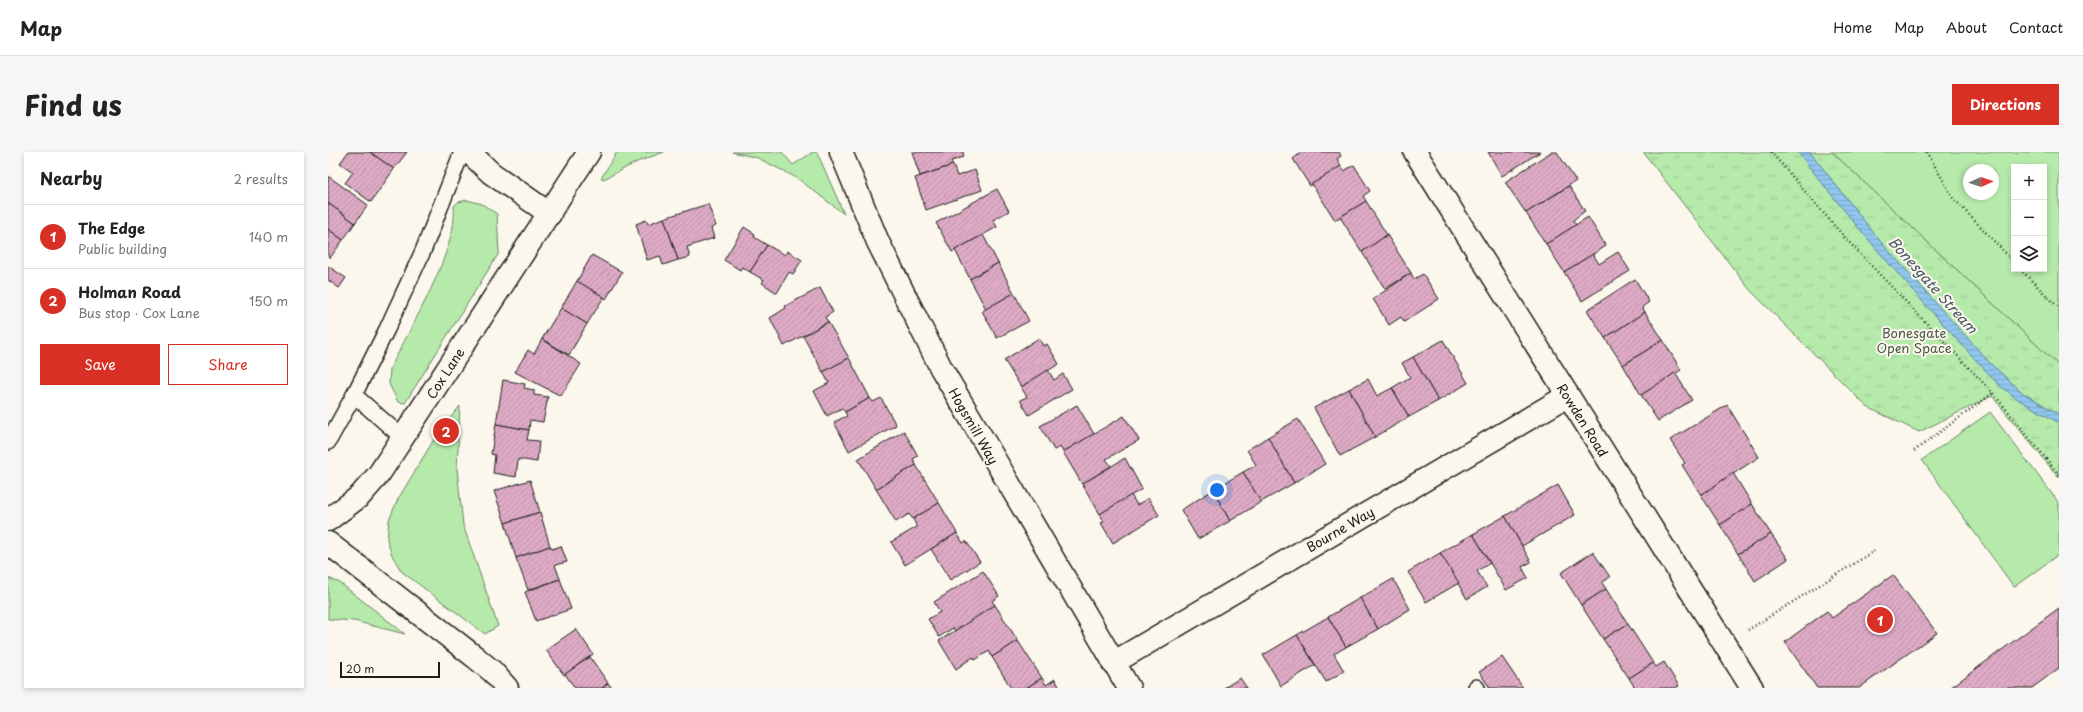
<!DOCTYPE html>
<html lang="en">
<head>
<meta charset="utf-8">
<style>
  body { margin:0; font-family:"Playpen Sans",sans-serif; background:#f6f6f6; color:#222 }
  .controls { position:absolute; right:12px; top:12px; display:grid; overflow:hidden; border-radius:0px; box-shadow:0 2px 6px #0003 }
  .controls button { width:36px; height:36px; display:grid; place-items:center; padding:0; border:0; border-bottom:1px solid #e0e0e0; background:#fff; color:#222; font:20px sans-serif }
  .compass { position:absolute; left:1635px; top:12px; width:36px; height:36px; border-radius:50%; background:#fff; box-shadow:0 2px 6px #0003; rotate:87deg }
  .scale { position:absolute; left:12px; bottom:10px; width:100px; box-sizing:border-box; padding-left:4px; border:2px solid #1c1c1c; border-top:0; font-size:11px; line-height:14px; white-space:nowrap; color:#1c1c1c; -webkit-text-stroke:3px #fbf7ec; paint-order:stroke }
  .you { position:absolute; left:889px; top:338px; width:14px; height:14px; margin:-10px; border:3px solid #fff; border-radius:50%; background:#1a73e8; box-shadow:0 0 0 6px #1a73e833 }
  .badge { display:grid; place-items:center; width:26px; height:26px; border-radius:50%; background:#d93025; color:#fff; font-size:13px; font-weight:700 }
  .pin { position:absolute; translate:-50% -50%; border:2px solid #fff; box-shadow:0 1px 4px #0006 }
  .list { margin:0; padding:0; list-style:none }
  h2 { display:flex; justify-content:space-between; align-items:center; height:52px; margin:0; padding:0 16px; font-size:17px }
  h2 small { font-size:13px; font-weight:400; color:#767676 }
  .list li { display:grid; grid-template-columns:26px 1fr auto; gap:12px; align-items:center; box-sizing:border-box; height:64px; padding:0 16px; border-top:1px solid #e0e0e0 }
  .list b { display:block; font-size:15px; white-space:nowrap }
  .list p { margin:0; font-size:13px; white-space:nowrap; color:#767676 }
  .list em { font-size:13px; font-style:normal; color:#767676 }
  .actions { display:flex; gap:8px; padding:12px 16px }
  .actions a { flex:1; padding:9px 0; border:1px solid #d93025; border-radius:0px; text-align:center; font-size:14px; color:#d93025 }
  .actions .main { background:#d93025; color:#fff }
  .icon { flex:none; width:22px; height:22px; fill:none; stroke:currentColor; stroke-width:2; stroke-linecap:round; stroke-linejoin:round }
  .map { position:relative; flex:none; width:1731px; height:536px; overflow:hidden; border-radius:0px }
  header { display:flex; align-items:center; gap:24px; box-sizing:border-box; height:56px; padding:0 20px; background:#fff; border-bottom:1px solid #e0e0e0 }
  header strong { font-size:19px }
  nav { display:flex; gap:22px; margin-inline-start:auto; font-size:14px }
  .intro { display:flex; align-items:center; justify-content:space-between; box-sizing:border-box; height:96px; padding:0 24px }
  h1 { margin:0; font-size:28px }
  .button { padding:10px 18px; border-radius:0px; background:#d93025; color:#fff; font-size:14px; font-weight:700 }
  main { display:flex; gap:24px; padding:0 24px }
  aside { flex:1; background:#fff; border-radius:0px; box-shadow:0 2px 6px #0003 }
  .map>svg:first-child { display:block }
  .grass { fill:#b6eaab; stroke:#698364; fill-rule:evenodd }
  .park { fill:url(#park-tufts); stroke:#698364 }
  .water { fill:url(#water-rules); stroke:#62829a }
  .building { fill:url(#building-hatch); stroke:#1c1c1c }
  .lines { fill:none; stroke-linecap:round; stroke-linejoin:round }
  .lane-casing { stroke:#1c1c1c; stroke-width:18 }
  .street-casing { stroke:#1c1c1c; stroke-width:25 }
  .path { stroke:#1c1c1c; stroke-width:2.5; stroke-dasharray:1 3; stroke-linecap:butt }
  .lane { stroke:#fbf7ec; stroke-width:15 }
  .street { stroke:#fbf7ec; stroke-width:22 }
  .labels { text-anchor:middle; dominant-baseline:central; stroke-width:4; stroke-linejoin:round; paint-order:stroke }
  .park-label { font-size:13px; fill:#4a5a47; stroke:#fbf7ec }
  .street-label { font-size:13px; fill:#1c1c1c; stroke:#fbf7ec }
  .water-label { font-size:14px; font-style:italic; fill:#455866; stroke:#fbf7ec }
</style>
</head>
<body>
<header>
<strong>Map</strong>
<nav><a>Home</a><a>Map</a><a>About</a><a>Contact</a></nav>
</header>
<div class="intro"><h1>Find us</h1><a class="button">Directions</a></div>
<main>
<aside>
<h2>Nearby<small>2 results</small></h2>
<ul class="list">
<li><span class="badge">1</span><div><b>The Edge</b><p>Public building</p></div><em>140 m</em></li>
<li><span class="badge">2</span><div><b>Holman Road</b><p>Bus stop · Cox Lane</p></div><em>150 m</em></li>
</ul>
<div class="actions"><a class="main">Save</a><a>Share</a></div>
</aside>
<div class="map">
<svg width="1731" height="536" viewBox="0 0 1731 536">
  <defs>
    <pattern id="park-tufts" width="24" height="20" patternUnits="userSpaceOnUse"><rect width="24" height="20" fill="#b6eaab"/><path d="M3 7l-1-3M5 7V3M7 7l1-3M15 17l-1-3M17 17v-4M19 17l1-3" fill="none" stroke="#9cc893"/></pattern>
    <pattern id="water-rules" width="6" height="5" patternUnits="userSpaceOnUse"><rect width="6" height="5" fill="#90c6ee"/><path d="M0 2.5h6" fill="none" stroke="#7caacc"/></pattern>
    <pattern id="building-hatch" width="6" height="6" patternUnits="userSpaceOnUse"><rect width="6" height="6" fill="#deaac5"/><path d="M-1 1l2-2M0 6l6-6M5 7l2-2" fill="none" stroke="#be92a9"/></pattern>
  </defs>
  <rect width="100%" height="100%" fill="#fbf7ec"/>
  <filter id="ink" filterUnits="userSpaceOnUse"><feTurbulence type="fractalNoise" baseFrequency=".025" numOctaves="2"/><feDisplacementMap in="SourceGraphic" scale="8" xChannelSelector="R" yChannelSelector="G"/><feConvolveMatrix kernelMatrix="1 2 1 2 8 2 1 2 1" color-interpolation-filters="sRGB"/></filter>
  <g filter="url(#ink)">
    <g class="grass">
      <path d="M 289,0 L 336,0 L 309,10 L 276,27 L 273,26 Z"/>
      <path d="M 404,0 L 454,0 L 465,13 L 485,0 L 489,0 L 516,62 L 469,26 L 430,6 Z"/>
      <path d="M 1504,0 L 1731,0 L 1731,214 ZM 1686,15 L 1716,15 L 1716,117 L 1686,117 ZM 1641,18 L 1665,18 L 1665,42 L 1641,42 Z"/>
      <path d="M 139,48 L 154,52 L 169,62 L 171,101 L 77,251 L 70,250 L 61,232 L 62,217 C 81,178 131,96 126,54 L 130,50 Z"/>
      <path d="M 132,254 L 129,317 L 135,373 L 170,474 L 157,482 L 73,419 L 64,403 L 59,388 L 61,368 L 70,347 L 110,281 Z"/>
      <path d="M 1662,260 L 1731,351 L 1731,402 L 1686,435 L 1594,308 Z"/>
      <path d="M 0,426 L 12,431 L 77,482 L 26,469 L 0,467 Z"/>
    </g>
    <path class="park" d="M 1315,0 L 1504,0 L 1731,214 L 1731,326 L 1664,244 L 1591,280 L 1539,255 L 1422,138 Z"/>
    <path class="water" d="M 1470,0 L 1482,0 L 1553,90 L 1661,210 L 1695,241 L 1731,262 L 1731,271 L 1691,248 L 1671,233 C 1601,158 1532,82 1470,0 Z"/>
    <g class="building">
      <path d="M 20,0 L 42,0 L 66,17 L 43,50 L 17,31 L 25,20 L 12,11 Z"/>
      <path d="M 42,0 L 79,0 L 66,17 Z"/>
      <path d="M 584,0 L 635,0 L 636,5 L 623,9 L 625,13 L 592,24 Z"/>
      <path d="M 974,0 L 1011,0 L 1013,4 L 1009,7 L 1013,14 L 982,34 L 965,7 Z"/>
      <path d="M 1160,0 L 1212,0 L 1174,24 Z"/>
      <path d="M 1223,0 L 1229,0 L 1248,29 L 1198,61 L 1177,30 Z"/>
      <path d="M 625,13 L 629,24 L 647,18 L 654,38 L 598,58 L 587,26 Z"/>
      <path d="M 1026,13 L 1042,39 L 1035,44 L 1038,49 L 1007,68 L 984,32 L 1013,14 L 1016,19 Z"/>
      <path d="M 0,24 L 40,53 L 27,71 L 0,51 Z"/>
      <path d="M 1241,34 L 1257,59 L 1245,68 L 1248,73 L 1218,92 L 1198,61 Z"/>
      <path d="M 669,37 L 681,59 L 665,68 L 669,75 L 624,100 L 608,71 Z"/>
      <path d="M 1038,49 L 1059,83 L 1034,100 L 1012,65 Z"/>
      <path d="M 0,51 L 27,71 L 15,88 L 0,77 Z"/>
      <path d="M 380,52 L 388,74 L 383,76 L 386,86 L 359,95 L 362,105 L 350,108 L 336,66 Z"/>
      <path d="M 1260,65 L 1278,94 L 1236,120 L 1218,92 Z"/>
      <path d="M 336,66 L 350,108 L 335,113 L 332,104 L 319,108 L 308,72 L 318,68 L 320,72 Z"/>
      <path d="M 416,75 L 427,82 L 426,85 L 439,93 L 422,120 L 414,115 L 412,118 L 396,108 Z"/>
      <path d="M 0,77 L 15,88 L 2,106 L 0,104 Z"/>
      <path d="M 655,83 L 670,111 L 642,127 L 627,98 Z"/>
      <path d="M 1059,83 L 1083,121 L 1057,137 L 1034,100 Z"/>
      <path d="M 439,93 L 457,103 L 459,99 L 474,108 L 465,122 L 461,120 L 449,141 L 434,131 L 436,128 L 422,120 Z"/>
      <path d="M 1290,100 L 1302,119 L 1254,149 L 1236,120 L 1265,102 L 1271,112 Z"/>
      <path d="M 264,103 L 294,120 L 278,147 L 249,129 Z"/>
      <path d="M 670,111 L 686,141 L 658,157 L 642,127 Z"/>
      <path d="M 0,114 L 18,126 L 11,136 L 0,128 Z"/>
      <path d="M 1083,121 L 1086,127 L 1095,122 L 1111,147 L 1076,170 L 1073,165 L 1061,173 L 1045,147 Z"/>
      <path d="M 1307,127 L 1321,150 L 1314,155 L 1317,160 L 1277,186 L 1259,158 Z"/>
      <path d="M 249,129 L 276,145 L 259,172 L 233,156 Z"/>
      <path d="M 492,136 L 505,160 L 497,165 L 500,170 L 456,194 L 442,166 L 458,156 L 457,154 Z"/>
      <path d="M 686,141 L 701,169 L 669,186 L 654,159 Z"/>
      <path d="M 233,156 L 259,172 L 241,203 L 214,187 Z"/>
      <path d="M 1317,160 L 1335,188 L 1295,213 L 1277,186 Z"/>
      <path d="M 500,170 L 521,206 L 495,220 L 475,184 Z"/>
      <path d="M 711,186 L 715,194 L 719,192 L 731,212 L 693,235 L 676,208 Z"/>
      <path d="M 214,187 L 253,212 L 233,244 L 187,220 L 200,198 L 206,202 Z"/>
      <path d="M 1115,188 L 1140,231 L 1110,249 L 1085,205 Z"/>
      <path d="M 1335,188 L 1353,218 L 1313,243 L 1295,213 Z"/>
      <path d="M 1085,205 L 1110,249 L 1081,265 L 1064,236 L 1082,225 L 1074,211 Z"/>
      <path d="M 521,206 L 542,246 L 517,260 L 514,256 L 499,264 L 486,239 L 501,231 L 495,220 Z"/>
      <path d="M 720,218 L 726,228 L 735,222 L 744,237 L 701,263 L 692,248 L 699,245 L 693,235 Z"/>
      <path d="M 1347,221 L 1364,248 L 1330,269 L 1313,243 Z"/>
      <path d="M 1040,227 L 1049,244 L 1064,236 L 1081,265 L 1047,285 L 1021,237 Z"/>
      <path d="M 175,228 L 197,232 L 196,236 L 206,238 L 206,243 L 220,245 L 215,270 L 202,268 L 201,278 L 168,272 Z"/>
      <path d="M 1021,237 L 1047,285 L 1012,304 L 986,256 Z"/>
      <path d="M 542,246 L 545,250 L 553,246 L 568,273 L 521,299 L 506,270 L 519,264 L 517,260 Z"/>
      <path d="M 749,253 L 766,282 L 735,300 L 732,295 L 726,298 L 712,274 Z"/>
      <path d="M 1399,253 L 1431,305 L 1373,343 L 1354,313 L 1357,311 L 1342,288 Z"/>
      <path d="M 796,264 L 811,288 L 778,307 L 783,314 L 754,332 L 735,300 Z"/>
      <path d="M 970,267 L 997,312 L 966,331 L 940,285 Z"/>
      <path d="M 168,272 L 201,278 L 199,288 L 211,289 L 209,310 L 190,307 L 188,325 L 165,321 L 167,303 L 163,302 Z"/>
      <path d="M 576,279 L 590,304 L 585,307 L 588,313 L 548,337 L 530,307 Z"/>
      <path d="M 940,285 L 966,331 L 933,350 L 915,320 L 928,313 L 919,298 Z"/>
      <path d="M 797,306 L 814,337 L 772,362 L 754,332 Z"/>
      <path d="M 588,313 L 611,351 L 585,367 L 581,362 L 568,370 L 548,337 Z"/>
      <path d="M 915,320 L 933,350 L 902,369 L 885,338 Z"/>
      <path d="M 1405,321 L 1424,352 L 1392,373 L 1373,343 Z"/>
      <path d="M 202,328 L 212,360 L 177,371 L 166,339 Z"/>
      <path d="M 1230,333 L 1247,363 L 1194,394 L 1177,364 Z"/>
      <path d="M 885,338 L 902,369 L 870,387 L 853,358 Z"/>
      <path d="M 803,343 L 809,353 L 820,346 L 831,363 L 785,391 L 773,371 L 776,370 L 772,362 Z"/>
      <path d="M 611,351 L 629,381 L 577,413 L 563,390 L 589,375 L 585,367 Z"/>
      <path d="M 1424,352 L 1443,382 L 1410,402 L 1392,373 Z"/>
      <path d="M 212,360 L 222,394 L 188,406 L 177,371 Z"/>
      <path d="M 1177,364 L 1203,410 L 1194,415 L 1200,426 L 1178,438 L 1145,382 Z"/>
      <path d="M 629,381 L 635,391 L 638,389 L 652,410 L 622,428 L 603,397 Z"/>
      <path d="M 1145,382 L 1162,411 L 1149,419 L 1159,435 L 1139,447 L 1112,401 Z"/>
      <path d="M 1443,382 L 1460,407 L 1427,429 L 1410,402 Z"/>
      <path d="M 222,394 L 224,397 L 233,394 L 239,410 L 227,413 L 232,427 L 200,438 L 188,406 Z"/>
      <path d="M 1265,400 L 1282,425 L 1274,431 L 1278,437 L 1253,453 L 1233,421 Z"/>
      <path d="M 1112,401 L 1131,431 L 1098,450 L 1080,420 Z"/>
      <path d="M 655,419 L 671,444 L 664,449 L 667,453 L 627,479 L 625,476 L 611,485 L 600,467 L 612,460 L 606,450 Z"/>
      <path d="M 1565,423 L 1609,481 L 1531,536 L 1489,536 L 1457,490 L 1499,459 L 1504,466 Z"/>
      <path d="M 232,427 L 243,457 L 208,469 L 197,440 Z"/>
      <path d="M 1065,427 L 1082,457 L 1050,477 L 1032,446 Z"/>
      <path d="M 1278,437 L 1300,472 L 1275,487 L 1253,453 Z"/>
      <path d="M 1032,446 L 1050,477 L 1018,495 L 1000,465 Z"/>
      <path d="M 667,453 L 690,489 L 664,505 L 661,499 L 647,508 L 645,505 L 628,517 L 611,489 Z"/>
      <path d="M 1731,456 L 1731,516 L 1704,536 L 1622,536 Z"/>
      <path d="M 1000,465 L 1018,495 L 1006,502 L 1016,519 L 998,530 L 969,483 Z"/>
      <path d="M 1300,472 L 1325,511 L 1301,526 L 1275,487 Z"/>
      <path d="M 248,477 L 265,502 L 236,523 L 218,498 Z"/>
      <path d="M 969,483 L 987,513 L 953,534 L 935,503 Z"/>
      <path d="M 690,489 L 714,526 L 698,536 L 683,536 L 664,505 Z"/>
      <path d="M 262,505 L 280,531 L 274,536 L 247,536 L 237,522 Z"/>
      <path d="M 1174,505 L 1195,536 L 1162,536 L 1151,520 Z"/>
      <path d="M 1336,510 L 1351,534 L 1347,536 L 1307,536 L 1301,526 L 1325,511 L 1328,515 Z"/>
      <path d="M 714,526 L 718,533 L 727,527 L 732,536 L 698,536 Z"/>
      <path d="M 912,526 L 919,536 L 896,536 Z"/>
      <path d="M 280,531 L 284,536 L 274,536 Z"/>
    </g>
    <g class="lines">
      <defs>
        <g id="lane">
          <path d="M 75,286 L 26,243 L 59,177 L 95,99 L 134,0"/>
          <path d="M 0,290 L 26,243"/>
          <path d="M 1148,535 L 1149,536"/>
        </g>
        <g id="street">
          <path d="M 141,0 L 163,21 L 222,62"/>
          <path d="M 513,0 L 550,90 L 613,216 L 801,536"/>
          <path d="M 1087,0 L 1424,536"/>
          <path d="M 0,368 L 32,344 L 51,322 L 261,0"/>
          <path d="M 0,391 L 147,505 L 165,520 L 179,536"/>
          <path d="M 785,511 L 1239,244"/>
        </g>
      </defs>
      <use href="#lane" class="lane-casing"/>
      <use href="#street" class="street-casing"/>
      <g class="path">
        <path d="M 1443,0 L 1518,87 L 1665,241 L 1731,323"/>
        <path d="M 1599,0 L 1625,46 L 1686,110"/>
        <path d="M 1692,117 L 1731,156"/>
        <path d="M 1586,299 L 1665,241"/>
        <path d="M 1420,478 L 1546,399"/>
      </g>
      <use href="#lane" class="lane"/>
      <use href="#street" class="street"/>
    </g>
  </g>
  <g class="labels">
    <g class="park-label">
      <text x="1586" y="180">Bonesgate<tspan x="1586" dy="15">Open Space</tspan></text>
    </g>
    <g class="street-label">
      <text transform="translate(117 221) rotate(-57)">Cox Lane</text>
      <text transform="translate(1255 268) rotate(58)">Rowden Road</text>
      <text transform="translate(646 274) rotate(60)">Hogsmill Way</text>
      <text transform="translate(1012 377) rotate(-30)">Bourne Way</text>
    </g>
    <g class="water-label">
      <text transform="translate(1605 133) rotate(48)">Bonesgate Stream</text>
    </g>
  </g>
</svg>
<div class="controls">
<button>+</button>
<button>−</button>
<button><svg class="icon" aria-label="layers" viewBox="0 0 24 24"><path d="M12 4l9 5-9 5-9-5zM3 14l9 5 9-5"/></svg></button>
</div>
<svg class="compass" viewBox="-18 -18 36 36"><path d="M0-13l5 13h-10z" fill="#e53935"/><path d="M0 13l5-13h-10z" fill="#767676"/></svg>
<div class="scale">20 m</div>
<div class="you"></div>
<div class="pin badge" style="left:1552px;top:468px">1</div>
<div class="pin badge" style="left:118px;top:279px">2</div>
</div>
</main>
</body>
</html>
